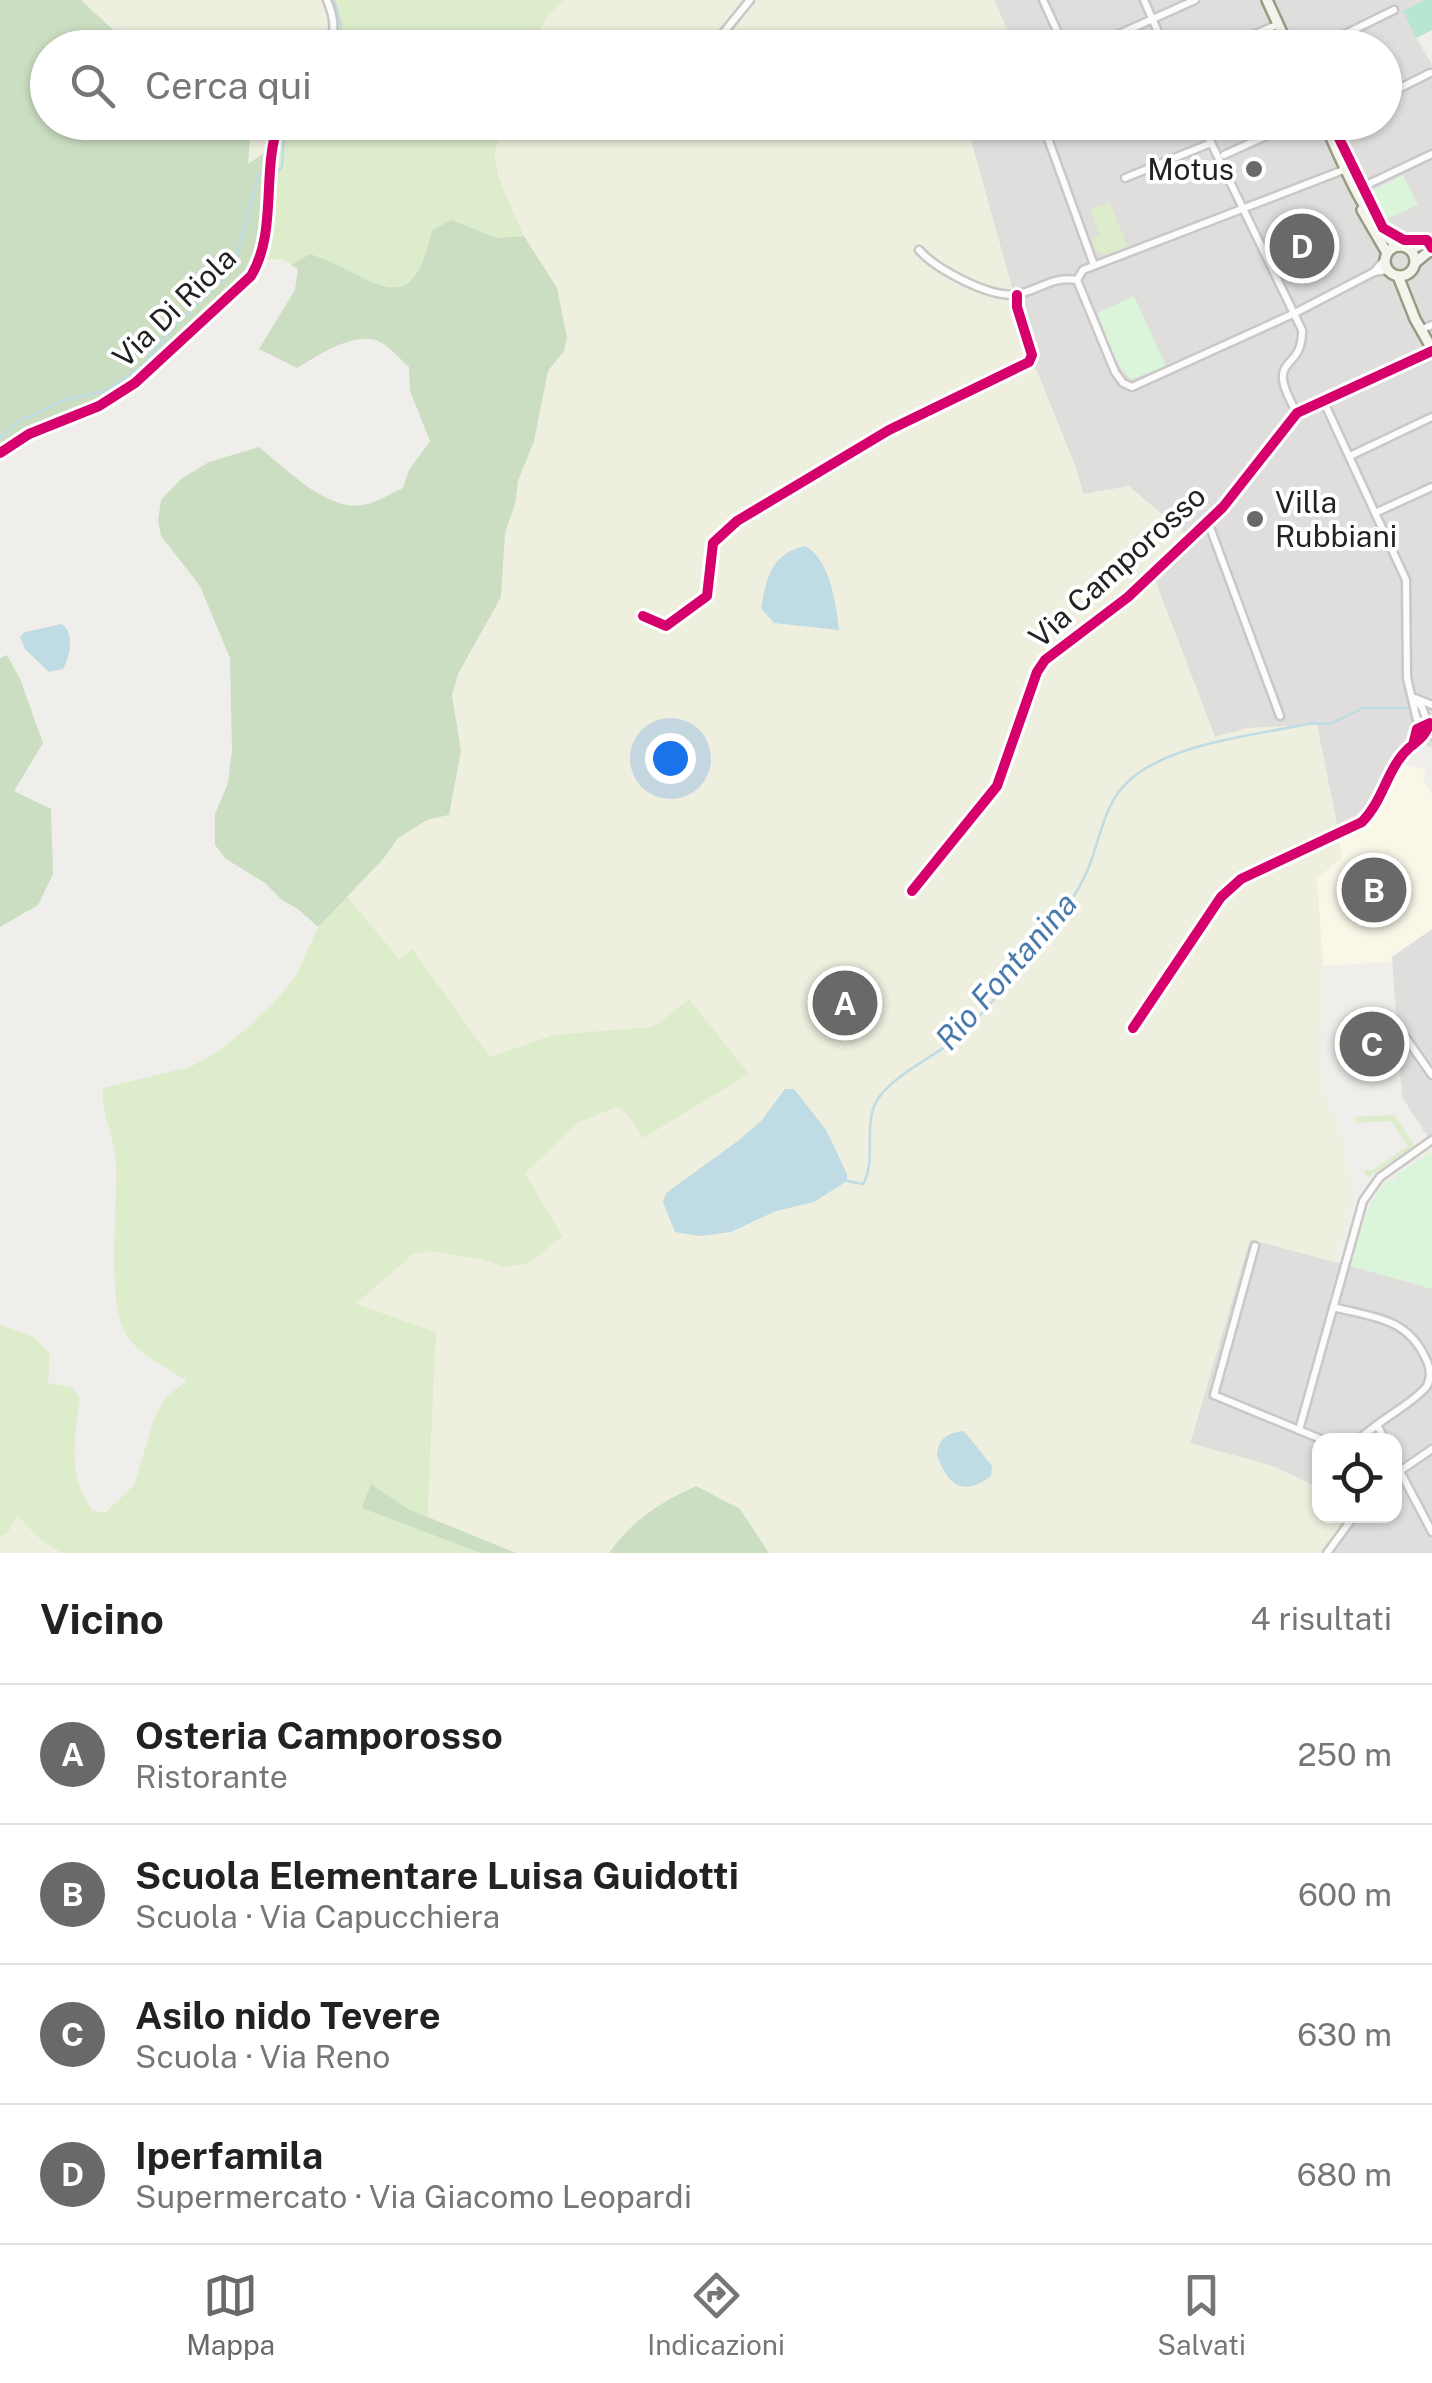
<!DOCTYPE html>
<html lang="it">
<head>
<meta charset="utf-8">
<style>
  body { margin:0; font-family:"Public Sans",sans-serif; background:#f6f6f6; color:#222 }
  .controls { position:absolute; right:30px; bottom:30px; display:grid; overflow:hidden; border-radius:20px; box-shadow:0 2px 8px #0004 }
  .controls button { width:90px; height:90px; display:grid; place-items:center; padding:0; border:0; border-bottom:2px solid #e0e0e0; background:#fff; color:#222; font:50px sans-serif }
  .you { position:absolute; left:670px; top:758px; width:35px; height:35px; margin:-25px; border:8px solid #fff; border-radius:50%; background:#1a73e8; box-shadow:0 0 0 15px #1a73e833 }
  .badge { display:grid; place-items:center; width:65px; height:65px; border-radius:50%; background:#6a6968; color:#fff; font-size:32px; font-weight:700 }
  .pin { position:absolute; translate:-50% -50%; border:5px solid #fff; box-shadow:0 2px 10px #0006 }
  .list { margin:0; padding:0; list-style:none }
  h2 { display:flex; justify-content:space-between; align-items:center; height:130px; margin:0; padding:0 40px; font-size:42px }
  h2 small { font-size:32px; font-weight:400; color:#767676 }
  .list li { display:grid; grid-template-columns:65px 1fr auto; gap:30px; align-items:center; box-sizing:border-box; height:140px; padding:0 40px; border-top:2px solid #e0e0e0 }
  .list b { display:block; font-size:38px; white-space:nowrap }
  .list p { margin:0; font-size:32px; white-space:nowrap; color:#767676 }
  .list em { font-size:32px; font-style:normal; color:#767676 }
  .icon { flex:none; width:55px; height:55px; fill:none; stroke:currentColor; stroke-width:2; stroke-linecap:round; stroke-linejoin:round }
  .map { position:relative; flex:none; width:1432px; height:1553px; overflow:hidden }
  .search { position:absolute; background:#fff; box-shadow:0 2px 8px #0004; left:30px; right:30px; top:30px; height:110px; display:flex; align-items:center; gap:25px; box-sizing:border-box; padding:0 35px; border-radius:55px; color:#767676; font-size:38px }
  .sheet { height:690px; background:#fff }
  nav { display:flex; justify-content:space-around; align-items:center; box-sizing:border-box; height:140px; border-top:2px solid #e0e0e0; background:#fff; font-size:28px; color:#767676 }
  nav a { display:grid; justify-items:center; gap:5px }
  nav .on { color:#6a6968 }
  .map>svg:first-child { display:block }
  .residential { fill:#dfdedc }
  .education { fill:#f8f7e8 }
  .farmland { fill:#efefdf }
  .grass { fill:#ddeccb }
  .forest { fill:#cbdec1 }
  .park { fill:#daf5da }
  .pitch { fill:#b7e6d2 }
  .water { fill:#bfdbe3 }
  .lines { fill:none; stroke-linecap:round; stroke-linejoin:round }
  .stream { stroke:#bfdbe3; stroke-width:2.5 }
  .street-casing { stroke:#c9c8c7; stroke-width:11 }
  .secondary-casing { stroke:#999a82; stroke-width:14 }
  .street { stroke:#fdfcfc; stroke-width:6 }
  .secondary { stroke:#f4f4ed; stroke-width:9 }
  .cycleway-casing { stroke:#fff; stroke-width:16 }
  .cycleway { stroke:#d6006c; stroke-width:10 }
  .poi-dot { fill:#6a6968; stroke:#fff; stroke-width:4 }
  .labels { text-anchor:middle; dominant-baseline:central; stroke-width:8; stroke-linejoin:round; paint-order:stroke }
  .poi-label { font-size:30px; fill:#222; stroke:#fff; text-anchor:end }
  .street-label { font-size:30px; fill:#222; stroke:#fff }
  .water-label { font-size:32px; font-style:italic; fill:#4a7aab; stroke:#fff }
</style>
</head>
<body>
<div class="map">
<svg width="1432" height="1553" viewBox="0 0 1432 1553">
  <rect width="100%" height="100%" fill="#f0eeeb"/>
  <g class="residential">
    <path d="M 994,0 L 1432,0 L 1432,30 L 1416,38 L 1432,64 L 1432,747 L 1405,740 L 1368,817 L 1338,829 L 1317,725 L 1248,728 L 1215,737 L 1152,572 L 1083,494 L 1076,468 L 1032,359 L 966,123 L 1384,122 L 1384,48 L 1014,47 Z"/>
    <path d="M 1432,929 L 1432,1134 L 1428,1137 L 1402,1097 L 1392,957 Z"/>
    <path d="M 1250,1239 L 1432,1288 L 1432,1553 L 1324,1553 L 1351,1516 L 1394,1516 L 1394,1440 L 1320,1440 L 1319,1488 L 1190,1444 Z"/>
  </g>
  <path class="education" d="M 1401,763 L 1427,770 L 1423,781 L 1432,794 L 1432,929 L 1391,957 L 1391,962 L 1320,966 L 1315,850 L 1368,823 L 1381,806 Z"/>
  <g class="farmland">
    <path d="M 81,0 L 328,0 L 336,27 L 330,47 L 129,47 L 115,28 L 97,16 Z"/>
    <path d="M 564,0 L 994,0 L 1014,47 L 528,48 L 549,14 Z"/>
    <path d="M 251,123 L 280,123 L 274,146 L 246,165 Z"/>
    <path d="M 504,123 L 966,123 L 1032,359 L 1076,468 L 1083,494 L 1129,486 L 1188,536 L 1152,573 L 1215,737 L 1248,728 L 1317,725 L 1342,857 L 1317,879 L 1325,992 L 1320,1030 L 1320,1067 L 1326,1103 L 1337,1117 L 1353,1196 L 1334,1262 L 1250,1239 L 1190,1443 L 1273,1466 L 1319,1488 L 1320,1516 L 1351,1516 L 1324,1553 L 502,1553 L 427,1526 L 355,1305 L 413,1254 L 430,1251 L 480,1259 L 504,1267 L 562,1236 L 524,1173 L 579,1122 L 617,1107 L 628,1115 L 635,1129 L 689,1000 L 659,1023 L 649,1027 L 553,1035 L 490,1057 L 413,950 L 399,959 L 346,895 L 384,858 L 397,838 L 429,818 L 449,815 L 457,783 L 459,735 L 453,715 L 452,695 L 458,674 L 487,625 L 503,585 L 505,533 L 515,504 L 518,481 L 534,441 L 548,371 L 564,351 L 567,337 L 564,316 L 499,179 L 494,155 Z"/>
    <path d="M 16,1514 L 41,1540 L 62,1553 L 0,1553 L 0,1536 L 7,1534 Z"/>
  </g>
  <g class="grass">
    <path d="M 328,0 L 564,0 L 549,14 L 528,48 L 330,47 L 336,27 Z"/>
    <path d="M 280,123 L 504,123 L 494,155 L 499,179 L 524,236 L 497,238 L 451,220 L 432,230 C 409,330 372,273 310,254 L 291,265 L 284,260 L 256,258 Z"/>
    <path d="M 1109,202 L 1128,247 L 1107,255 L 1096,251 L 1092,240 L 1100,235 L 1090,210 Z"/>
    <path d="M 346,895 L 399,959 L 412,949 L 490,1057 L 553,1035 L 649,1027 L 659,1023 L 689,999 L 749,1074 L 643,1138 L 628,1115 L 617,1107 L 579,1122 L 525,1173 L 562,1236 L 528,1264 L 504,1267 L 480,1259 L 430,1251 L 413,1254 L 356,1304 L 436,1332 L 427,1525 L 502,1553 L 62,1553 L 41,1540 L 17,1515 L 7,1534 L 0,1536 L 0,1325 L 34,1337 L 50,1354 L 48,1383 L 71,1387 L 80,1399 C 74,1438 67,1478 93,1511 L 106,1512 L 134,1485 L 156,1414 L 166,1397 L 187,1381 C 168,1368 138,1355 126,1334 C 106,1302 118,1204 116,1164 C 115,1136 101,1117 103,1088 L 190,1067 L 219,1051 L 245,1030 L 278,998 L 297,974 L 318,927 Z"/>
    <path d="M 1394,1115 L 1415,1146 L 1367,1178 L 1364,1170 L 1373,1170 L 1408,1146 L 1391,1121 L 1356,1123 L 1355,1117 Z"/>
  </g>
  <g class="forest">
    <path d="M 0,0 L 81,0 C 98,17 115,29 129,47 L 48,48 L 48,122 L 251,123 L 248,164 L 274,146 C 274,173 267,234 255,258 C 244,282 156,368 133,384 C 107,401 76,406 48,418 C 30,427 15,443 0,456 Z"/>
    <path d="M 451,220 L 497,238 L 524,236 L 557,288 L 567,338 L 564,351 L 548,371 L 534,441 L 518,481 L 515,504 L 505,533 L 501,597 L 458,674 L 452,695 L 461,751 L 449,815 L 429,819 L 398,838 L 384,858 L 318,927 L 298,909 L 282,900 L 265,883 L 226,859 L 215,845 L 215,814 L 228,783 L 232,749 L 230,658 L 200,586 L 161,536 L 158,521 L 161,500 L 181,479 L 209,462 L 259,447 C 285,468 330,515 367,504 C 379,501 392,493 403,488 L 409,470 L 430,441 L 410,391 L 409,367 C 400,359 389,346 378,341 C 354,331 317,356 297,368 L 259,349 L 295,290 L 298,269 L 291,265 L 310,254 C 372,273 410,330 432,230 Z"/>
    <path d="M 7,655 L 20,679 L 43,743 L 14,791 L 51,809 L 53,874 L 38,905 L 0,927 L 0,658 Z"/>
    <path d="M 371,1484 L 408,1509 L 516,1553 L 481,1553 L 362,1508 Z"/>
    <path d="M 696,1486 L 740,1509 L 769,1553 L 609,1553 C 631,1521 661,1502 696,1486 Z"/>
  </g>
  <g class="park">
    <path d="M 1403,175 L 1418,205 L 1382,221 L 1369,192 Z"/>
    <path d="M 1134,296 L 1166,366 L 1132,379 C 1114,367 1106,333 1098,313 Z"/>
    <path d="M 1432,1151 L 1432,1289 L 1351,1266 C 1360,1235 1364,1200 1391,1179 L 1394,1182 L 1397,1179 L 1395,1176 Z"/>
  </g>
  <path class="pitch" d="M 1425,0 L 1432,0 L 1432,30 L 1416,38 L 1403,11 Z"/>
  <g class="water">
    <path d="M 805,546 C 830,559 836,604 839,630 L 774,623 L 761,608 C 767,577 771,554 805,546 Z"/>
    <path d="M 62,624 C 75,634 70,656 63,669 L 49,672 L 25,649 L 20,637 L 25,632 Z"/>
    <path d="M 785,1089 L 794,1089 L 826,1130 L 847,1174 L 847,1181 L 814,1202 L 776,1211 L 731,1232 L 700,1236 L 675,1232 L 663,1202 L 666,1193 L 738,1141 L 762,1120 Z"/>
    <path d="M 964,1431 L 992,1466 L 991,1476 C 963,1497 948,1486 937,1455 C 938,1438 948,1433 964,1431 Z"/>
  </g>
  <g class="lines">
    <g class="stream">
      <path d="M 334,0 L 341,24 L 339,48"/>
      <path d="M 0,438 L 19,421 L 65,400 L 106,391 L 142,366 L 182,318 L 223,279 L 236,259 L 259,174 L 276,172 L 282,167 L 285,122"/>
      <path d="M 847,1181 L 863,1184 C 877,1160 863,1127 876,1102 C 890,1076 937,1056 960,1035 C 986,1012 1008,982 1029,954 C 1047,931 1070,906 1083,880 C 1101,846 1100,804 1132,778 C 1176,742 1257,735 1313,723 L 1330,724 L 1363,708 L 1409,708"/>
    </g>
    <defs>
      <g id="street">
        <path d="M 327,0 C 334,17 336,30 329,48"/>
        <path d="M 1043,0 L 1065,48"/>
        <path d="M 1144,0 L 1165,48"/>
        <path d="M 711,48 L 750,0"/>
        <path d="M 1088,48 L 1195,0"/>
        <path d="M 1222,48 L 1279,24"/>
        <path d="M 1317,48 L 1394,10"/>
        <path d="M 1384,96 L 1430,73"/>
        <path d="M 1042,122 L 1094,265"/>
        <path d="M 1201,122 L 1302,330 C 1303,375 1262,352 1297,413"/>
        <path d="M 1224,155 L 1297,122"/>
        <path d="M 1125,178 L 1211,143"/>
        <path d="M 1356,190 L 1432,154"/>
        <path d="M 919,250 C 936,269 991,299 1017,294 C 1041,290 1050,276 1077,280"/>
        <path d="M 1374,272 L 1388,270"/>
        <path d="M 1077,280 L 1115,372 L 1123,383 L 1132,387 L 1295,313 L 1374,272 L 1385,259"/>
        <path d="M 1077,280 L 1083,270 L 1346,169"/>
        <path d="M 1422,329 L 1432,325"/>
        <path d="M 1323,400 L 1406,580 L 1407,678 L 1417,720 L 1430,723"/>
        <path d="M 0,453 L 29,434 L 99,406 L 135,383 L 251,276 C 278,231 261,171 279,122"/>
        <path d="M 1350,456 L 1432,417"/>
        <path d="M 1375,513 L 1432,487"/>
        <path d="M 1208,522 L 1280,716"/>
        <path d="M 643,616 L 666,626 L 707,596 L 713,543 L 737,521 L 889,430 L 1029,362 L 1032,355 L 1017,307 L 1017,295"/>
        <path d="M 1412,697 L 1422,707 L 1432,735"/>
        <path d="M 1415,698 L 1432,705"/>
        <path d="M 912,891 L 997,786 L 1037,672 L 1045,660 L 1128,597 L 1223,507 L 1297,413 L 1432,351"/>
        <path d="M 1133,1028 L 1221,897 L 1241,879 L 1362,822 C 1384,800 1387,767 1410,747 C 1421,738 1424,737 1430,723 L 1417,729 L 1413,745"/>
        <path d="M 1406,1038 L 1432,1075"/>
        <path d="M 1255,1246 L 1214,1395 L 1323,1440"/>
        <path d="M 1333,1307 C 1371,1317 1406,1317 1425,1357 C 1430,1366 1432,1376 1427,1386 C 1415,1401 1392,1413 1377,1425 L 1385,1440"/>
        <path d="M 1299,1430 L 1363,1201 L 1380,1177 L 1432,1140"/>
        <path d="M 1357,1440 L 1377,1425"/>
        <path d="M 1394,1460 L 1432,1532"/>
        <path d="M 1394,1475 L 1432,1449"/>
        <path d="M 1327,1553 L 1354,1516"/>
      </g>
      <g id="secondary">
        <path d="M 1267,0 L 1289,48"/>
        <path d="M 1324,122 C 1340,156 1368,229 1399,246"/>
        <path d="M 1362,210 L 1387,253"/>
        <circle cx="1400" cy="261" r="15"/>
        <path d="M 1410,249 L 1432,241"/>
        <path d="M 1416,262 L 1432,249"/>
        <path d="M 1398,276 L 1415,319 L 1432,349"/>
      </g>
    </defs>
    <use href="#street" class="street-casing"/>
    <use href="#secondary" class="secondary-casing"/>
    <use href="#street" class="street"/>
    <use href="#secondary" class="secondary"/>
    <defs>
      <g id="cycleway">
        <path d="M 1331,122 L 1383,228 L 1404,240 L 1427,240 L 1432,248"/>
        <path d="M 0,453 L 29,434 L 99,406 L 135,383 L 251,276 C 278,231 261,171 279,122"/>
        <path d="M 643,616 L 666,626 L 707,596 L 713,543 L 737,521 L 889,430 L 1029,362 L 1032,355 L 1017,307 L 1017,295"/>
        <path d="M 912,891 L 997,786 L 1037,672 L 1045,660 L 1128,597 L 1223,507 L 1297,413 L 1432,351"/>
        <path d="M 1133,1028 L 1221,897 L 1241,879 L 1362,822 C 1384,800 1387,767 1410,747 C 1421,738 1424,737 1430,723 L 1417,729 L 1413,745"/>
      </g>
    </defs>
    <use href="#cycleway" class="cycleway-casing"/>
    <use href="#cycleway" class="cycleway"/>
  </g>
  <g class="poi-dot">
    <circle cx="1254" cy="169" r="10"/>
    <circle cx="1255" cy="519" r="10"/>
  </g>
  <g class="labels">
    <g class="poi-label">
      <text x="1234" y="169">Motus</text>
      <text x="1275" y="502" text-anchor="start">Villa<tspan x="1275" dy="34">Rubbiani</tspan></text>
    </g>
    <g class="street-label">
      <text transform="translate(174 307) rotate(-44)">Via Di Riola</text>
      <text transform="translate(1117 566) rotate(-42)">Via Camporosso</text>
    </g>
    <g class="water-label">
      <text transform="translate(1006 971) rotate(-49)">Rio Fontanina</text>
    </g>
  </g>
</svg>
<div class="controls">
<button><svg class="icon" aria-label="locate" viewBox="0 0 24 24"><circle cx="12" cy="12" r="6"/><path d="M12 2v4M12 18v4M2 12h4M18 12h4"/></svg></button>
</div>
<div class="you"></div>
<div class="pin badge" style="left:845px;top:1003px">A</div>
<div class="pin badge" style="left:1374px;top:890px">B</div>
<div class="pin badge" style="left:1372px;top:1044px">C</div>
<div class="pin badge" style="left:1302px;top:246px">D</div>
<div class="search"><svg class="icon" aria-label="search" viewBox="0 0 24 24"><circle cx="10" cy="10" r="6"/><path d="M15 15l6 6"/></svg>Cerca qui</div>
</div>
<section class="sheet">
<h2>Vicino<small>4 risultati</small></h2>
<ul class="list">
<li><span class="badge">A</span><div><b>Osteria Camporosso</b><p>Ristorante</p></div><em>250 m</em></li>
<li><span class="badge">B</span><div><b>Scuola Elementare Luisa Guidotti</b><p>Scuola · Via Capucchiera</p></div><em>600 m</em></li>
<li><span class="badge">C</span><div><b>Asilo nido Tevere</b><p>Scuola · Via Reno</p></div><em>630 m</em></li>
<li><span class="badge">D</span><div><b>Iperfamila</b><p>Supermercato · Via Giacomo Leopardi</p></div><em>680 m</em></li>
</ul>
</section>
<nav>
<a class="on"><svg class="icon" aria-label="map" viewBox="0 0 24 24"><path d="M3 6l6-2 6 2 6-2v14l-6 2-6-2-6 2zM9 4v14M15 6v14"/></svg>Mappa</a>
<a><svg class="icon" aria-label="directions" viewBox="0 0 24 24"><path d="M12 3l9 9-9 9-9-9zM9 14v-3h6M13 9l2 2-2 2"/></svg>Indicazioni</a>
<a><svg class="icon" aria-label="saved" viewBox="0 0 24 24"><path d="M7 4h10v16l-5-4-5 4z"/></svg>Salvati</a>
</nav>
</body>
</html>
